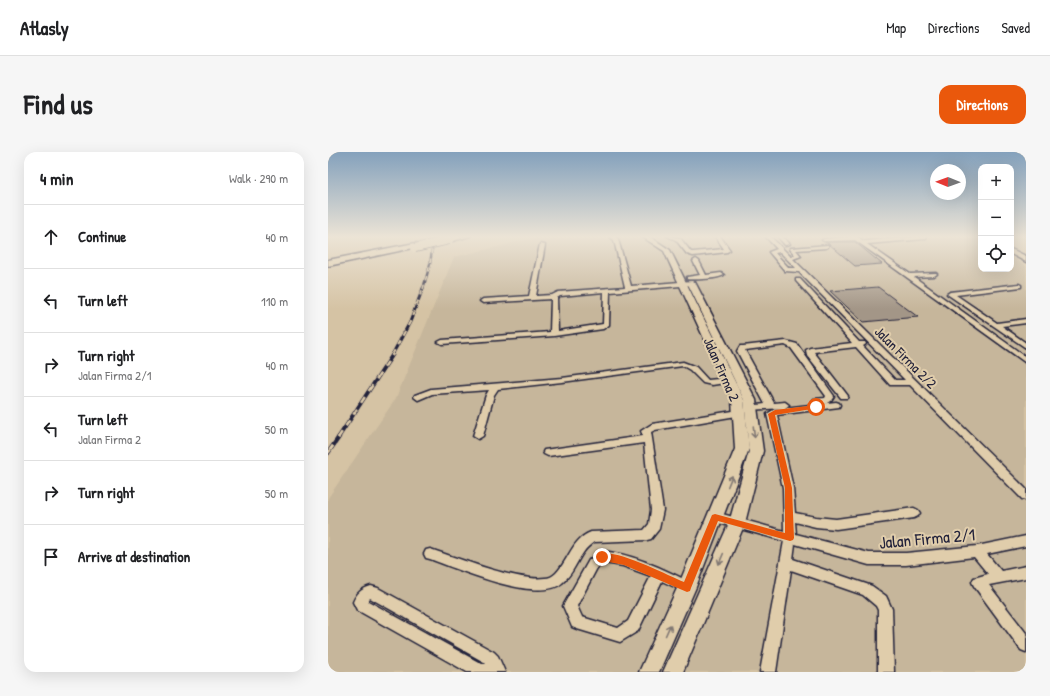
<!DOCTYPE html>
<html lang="en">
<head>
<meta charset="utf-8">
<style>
  body { margin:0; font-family:"Patrick Hand",sans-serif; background:#f6f6f6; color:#202124 }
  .controls { position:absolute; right:12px; top:12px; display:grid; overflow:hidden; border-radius:8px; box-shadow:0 4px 16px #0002 }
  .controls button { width:36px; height:36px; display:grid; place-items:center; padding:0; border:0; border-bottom:1px solid #e0e0e0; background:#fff; color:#202124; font:20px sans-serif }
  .compass { position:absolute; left:602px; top:12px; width:36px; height:36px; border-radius:50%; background:#fff; box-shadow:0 4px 16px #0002; rotate:271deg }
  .stop { position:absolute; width:12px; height:12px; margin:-9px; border:3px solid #ea580c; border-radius:50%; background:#fff }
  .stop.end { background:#ea580c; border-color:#fff; box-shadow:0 1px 4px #0008 }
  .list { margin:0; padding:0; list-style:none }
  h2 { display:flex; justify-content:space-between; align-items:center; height:52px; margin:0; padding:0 16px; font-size:17px }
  h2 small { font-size:13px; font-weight:400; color:#757577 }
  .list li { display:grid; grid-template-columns:26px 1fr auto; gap:12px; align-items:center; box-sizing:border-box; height:64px; padding:0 16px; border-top:1px solid #e0e0e0 }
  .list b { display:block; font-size:15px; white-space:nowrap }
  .list p { margin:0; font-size:13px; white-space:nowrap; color:#757577 }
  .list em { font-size:13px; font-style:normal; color:#757577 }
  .icon { flex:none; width:22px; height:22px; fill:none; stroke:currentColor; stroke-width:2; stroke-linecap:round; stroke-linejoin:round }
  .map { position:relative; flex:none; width:698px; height:520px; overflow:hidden; border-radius:12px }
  header { display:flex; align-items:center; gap:24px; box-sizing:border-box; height:56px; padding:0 20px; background:#fff; border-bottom:1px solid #e0e0e0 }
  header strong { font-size:19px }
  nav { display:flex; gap:22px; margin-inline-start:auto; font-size:14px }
  .intro { display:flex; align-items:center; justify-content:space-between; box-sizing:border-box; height:96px; padding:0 24px }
  h1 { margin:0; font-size:28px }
  .button { padding:10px 18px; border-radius:12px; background:#ea580c; color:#fff; font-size:14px; font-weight:700 }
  main { display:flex; gap:24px; padding:0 24px }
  aside { flex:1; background:#fff; border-radius:12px; box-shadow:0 4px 16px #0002 }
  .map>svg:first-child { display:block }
  .built { fill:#c6b69b }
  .building { fill:#a39687; stroke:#22223b }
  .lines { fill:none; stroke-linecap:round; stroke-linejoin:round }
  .minor-casing { stroke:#22223b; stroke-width:3 }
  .major-casing { stroke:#22223b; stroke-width:3 }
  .highway-casing { stroke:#22223b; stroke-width:3 }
  .minor { fill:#e0cdab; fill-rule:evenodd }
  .major { fill:#e0cdab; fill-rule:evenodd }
  .highway { fill:#e0cdab; fill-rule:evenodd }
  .rail-far3-casing { stroke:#22223b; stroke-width:2.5 }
  .rail-far2-casing { stroke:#22223b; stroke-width:3 }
  .rail-far1-casing { stroke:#22223b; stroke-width:4 }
  .rail-casing { stroke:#22223b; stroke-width:4.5 }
  .rail-far3 { stroke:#e0cdab; stroke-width:1.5; stroke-dasharray:4.5; stroke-linecap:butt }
  .rail-far2 { stroke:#e0cdab; stroke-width:2; stroke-dasharray:5.5; stroke-linecap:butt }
  .rail-far1 { stroke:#e0cdab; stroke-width:2.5; stroke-dasharray:7; stroke-linecap:butt }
  .rail { stroke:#e0cdab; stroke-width:3; stroke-dasharray:9; stroke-linecap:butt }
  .highway-bridge-casing { stroke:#22223b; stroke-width:10; stroke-linecap:butt }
  .highway-bridge { stroke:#e0cdab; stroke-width:8 }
  .oneway { stroke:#817873 }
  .route { fill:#ea580c }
  .labels { text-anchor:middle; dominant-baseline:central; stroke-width:4; stroke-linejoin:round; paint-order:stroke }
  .street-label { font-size:14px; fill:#22223b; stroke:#e0cdab }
  .near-street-label { font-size:17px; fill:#22223b; stroke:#e0cdab }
</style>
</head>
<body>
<header>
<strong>Atlasly</strong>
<nav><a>Map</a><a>Directions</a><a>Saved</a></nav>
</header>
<div class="intro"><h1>Find us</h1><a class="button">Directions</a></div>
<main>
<aside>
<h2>4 min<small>Walk · 290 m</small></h2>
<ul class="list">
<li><svg class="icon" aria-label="ahead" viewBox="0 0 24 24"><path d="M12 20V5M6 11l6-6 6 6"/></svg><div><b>Continue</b></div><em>40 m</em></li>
<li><svg class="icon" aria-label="left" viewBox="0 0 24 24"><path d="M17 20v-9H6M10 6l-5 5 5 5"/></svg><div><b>Turn left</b></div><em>110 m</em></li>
<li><svg class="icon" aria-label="right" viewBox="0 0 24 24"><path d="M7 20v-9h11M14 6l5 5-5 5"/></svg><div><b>Turn right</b><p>Jalan Firma 2/1</p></div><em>40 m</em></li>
<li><svg class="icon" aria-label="left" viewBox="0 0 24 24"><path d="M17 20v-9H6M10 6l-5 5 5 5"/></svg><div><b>Turn left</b><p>Jalan Firma 2</p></div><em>50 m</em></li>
<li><svg class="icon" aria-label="right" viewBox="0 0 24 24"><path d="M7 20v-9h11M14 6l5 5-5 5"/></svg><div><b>Turn right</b></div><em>50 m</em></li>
<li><svg class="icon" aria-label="arrive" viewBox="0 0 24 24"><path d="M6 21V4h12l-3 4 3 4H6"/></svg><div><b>Arrive at destination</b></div></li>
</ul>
</aside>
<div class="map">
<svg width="698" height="520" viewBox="0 0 698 520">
  <rect width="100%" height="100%" fill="#d5c3a4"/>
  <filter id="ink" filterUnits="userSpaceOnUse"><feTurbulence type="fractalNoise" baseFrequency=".025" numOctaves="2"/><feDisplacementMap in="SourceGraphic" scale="8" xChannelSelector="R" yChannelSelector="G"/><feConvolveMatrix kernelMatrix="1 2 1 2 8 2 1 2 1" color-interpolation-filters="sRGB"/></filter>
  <g filter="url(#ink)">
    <path class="built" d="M 216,84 L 649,84 L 653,87 L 653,117 L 683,117 L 683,105 L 698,114 L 698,520 L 0,520 L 0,346 L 68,246 L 126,105 Z"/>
    <g class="building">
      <path d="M 497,90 L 527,90 L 554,112 L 527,114 L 501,92 Z"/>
      <path d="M 550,135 L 590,165 L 535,170 L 502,139 Z"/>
    </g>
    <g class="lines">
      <defs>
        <g id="minor">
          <path d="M 281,84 L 287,84 L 290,87 L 303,134 L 364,129 L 367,131 L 364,133 L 282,140 L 281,173 L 275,177 L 226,184 L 114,192 L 110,190 L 114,188 L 222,180 L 223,147 L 155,151 L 152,149 L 155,147 L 201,144 L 212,92 L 217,93 L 208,144 L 224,143 L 230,140 L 297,135 L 286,88 ZM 276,140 L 275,172 L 230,179 L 229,146 L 232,144 Z"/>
          <path d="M 339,84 L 352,86 L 363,100 L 365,100 L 396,97 L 387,84 L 392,84 L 402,98 L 399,100 L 365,104 L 359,102 L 348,88 Z"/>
          <path d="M 437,84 L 442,84 L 462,104 L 467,103 L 462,97 L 463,96 L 500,93 L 500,95 L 498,96 L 468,98 L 473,104 L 465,107 L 698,337 L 698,348 L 694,347 L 582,233 L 562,233 L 528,195 L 486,200 L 520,244 L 519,246 L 513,246 L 479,203 L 478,198 L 482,196 L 524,191 L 468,129 L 468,127 L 472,127 L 531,190 L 537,190 L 538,192 L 535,194 L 567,228 L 577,228 L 471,120 L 457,119 L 441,100 L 449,97 ZM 452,100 L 468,116 L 461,116 L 447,101 Z"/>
          <path d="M 449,84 L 454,84 L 462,92 L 457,93 Z"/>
          <path d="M 528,84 L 536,89 L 597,84 L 598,86 L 596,87 L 539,92 L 582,122 L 608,121 L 609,122 L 606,124 L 586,125 L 698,205 L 698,211 L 527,88 L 496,89 L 494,88 L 496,87 Z"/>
          <path d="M 368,107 L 371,109 L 378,123 L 393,121 L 396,123 C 390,127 367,128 359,127 L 359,125 L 372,123 L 365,109 Z"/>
          <path d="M 691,132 L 693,133 L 693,135 L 628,143 L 669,171 L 698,167 L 698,171 L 674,174 L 698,191 L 698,196 L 619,142 L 622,140 Z"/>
          <path d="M 458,189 L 469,192 L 506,244 C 502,252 495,253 486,251 L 485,249 L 486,247 L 497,246 L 498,244 L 463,196 L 457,193 L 417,198 L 446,251 L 457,250 L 461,253 L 457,256 L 420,258 L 419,256 L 420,254 L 437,252 L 409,199 L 412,194 L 415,194 Z"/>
          <path d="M 355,210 L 368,215 L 380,228 L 400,226 L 404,228 L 403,230 L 384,233 L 375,231 L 362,218 L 355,214 L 234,230 L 170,237 L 166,243 L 155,284 L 150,287 L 145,284 L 158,243 L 161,238 L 104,242 L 90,248 L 86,245 L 87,243 L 103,237 L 234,226 Z"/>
          <path d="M 508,250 L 511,251 L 512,253 L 511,255 L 449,263 L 465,336 L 467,361 L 488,365 L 508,367 L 586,356 L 590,358 L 592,361 L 590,364 L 586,366 L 508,377 L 488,375 L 467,370 L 468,382 L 541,401 L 578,401 L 649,394 L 698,384 L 698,394 L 659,402 L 673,419 L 698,414 L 698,426 L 661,433 L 698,481 L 698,500 L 693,498 L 646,434 L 644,430 L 646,426 L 660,422 L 646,405 L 578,413 L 541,413 L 467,392 L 465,407 L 544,434 L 558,444 L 564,457 L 566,520 L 550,520 L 550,458 L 548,454 L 535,443 L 463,418 L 448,520 L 432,520 L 456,389 L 387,370 L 383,368 L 381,365 L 383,362 L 387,360 L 456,379 L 455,336 L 439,262 L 447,257 Z"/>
          <path d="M 411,258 L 414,259 L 416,261 L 414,263 L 327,278 L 323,280 L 335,358 L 331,377 L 323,387 L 319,388 L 266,390 C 262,393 258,396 255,401 C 248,411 244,423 234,431 C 211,452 129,417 102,407 L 98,406 L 96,402 L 98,398 L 102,397 C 130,406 190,430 217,426 C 221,426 225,424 228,421 C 241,408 244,387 263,380 L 316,378 L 321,372 L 323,358 L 316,291 L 220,304 L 216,302 L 215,300 L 216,298 L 315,284 L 313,279 L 324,272 Z"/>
          <path d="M 274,399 C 306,402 335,417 364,431 L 366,435 L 364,439 L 359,441 L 334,429 L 310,479 L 292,490 L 249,477 L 244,475 L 235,454 L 261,408 ZM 276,411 L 295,414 L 323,424 L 300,469 L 290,476 L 254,465 L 249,454 L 269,416 Z"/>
          <path d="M 43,434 L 50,436 L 166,500 L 170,504 L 177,520 L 139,520 L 29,458 L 25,450 C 29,441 33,437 43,434 ZM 42,446 L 156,510 L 158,512 L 154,512 L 40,449 Z"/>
        </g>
        <g id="major">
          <path d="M 313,84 L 321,84 L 342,98 L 416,248 L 421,297 L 368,435 L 331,520 L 311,520 L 351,432 L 407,297 L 404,248 L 336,99 Z"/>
          <path d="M 361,130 L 367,130 L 368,132 L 428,248 L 435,299 L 417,371 L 355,520 L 335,520 L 401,371 L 421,299 L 416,248 L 360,132 Z"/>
        </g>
        <g id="highway">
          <path d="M 127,84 L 142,84 L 121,90 L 117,88 Z"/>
          <path d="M 87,91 L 90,91 L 90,95 L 0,114 L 0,108 Z"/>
          <path d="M 683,97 L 698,104 L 698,110 L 683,102 Z"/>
        </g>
      </defs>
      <use href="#minor" class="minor-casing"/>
      <use href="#major" class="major-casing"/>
      <use href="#highway" class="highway-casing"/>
      <use href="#minor" class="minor"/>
      <use href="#major" class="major"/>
      <use href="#highway" class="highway"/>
      <defs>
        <path id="rail-far3" d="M 95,137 L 102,112 L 106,84"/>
        <path id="rail-far2" d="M 64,203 L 82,170 L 95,136"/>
        <path id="rail-far1" d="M 10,286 L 65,202"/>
        <path id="rail" d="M 0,301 L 11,285"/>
      </defs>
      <use href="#rail-far3" class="rail-far3-casing"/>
      <use href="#rail-far2" class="rail-far2-casing"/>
      <use href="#rail-far1" class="rail-far1-casing"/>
      <use href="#rail" class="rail-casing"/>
      <use href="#rail-far3" class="rail-far3"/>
      <use href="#rail-far2" class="rail-far2"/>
      <use href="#rail-far1" class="rail-far1"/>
      <use href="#rail" class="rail"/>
      <defs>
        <path id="highway-bridge" d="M 87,96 L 121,88"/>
      </defs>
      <use href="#highway-bridge" class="highway-bridge-casing"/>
      <use href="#highway-bridge" class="highway-bridge"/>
    </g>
    <defs><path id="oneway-shaft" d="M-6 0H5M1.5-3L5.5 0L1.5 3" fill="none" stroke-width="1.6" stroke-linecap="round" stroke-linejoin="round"/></defs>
    <g class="oneway">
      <use href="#oneway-shaft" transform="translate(426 280) rotate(83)"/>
      <use href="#oneway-shaft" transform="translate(402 329) rotate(-68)"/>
      <use href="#oneway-shaft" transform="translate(393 407) rotate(113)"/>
      <use href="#oneway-shaft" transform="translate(340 478) rotate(-66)"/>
    </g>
  </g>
  <linearGradient id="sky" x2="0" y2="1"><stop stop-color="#84a1bc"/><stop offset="0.54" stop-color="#ece4d6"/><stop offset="1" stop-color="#ece4d6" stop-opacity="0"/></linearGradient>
  <rect width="698" height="157" fill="url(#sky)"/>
  <path class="route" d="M 488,253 L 490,253 L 490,256 L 447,263 L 464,336 L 466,386 L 465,388 L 462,389 L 390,369 L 363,436 L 362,439 L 359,440 L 296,413 L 271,408 L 270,405 L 271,402 C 288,396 339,423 356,430 L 384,363 L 387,362 L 457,381 L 457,336 L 440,262 L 447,258 Z"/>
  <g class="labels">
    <g class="street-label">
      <text transform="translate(578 205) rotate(45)">Jalan Firma 2/2</text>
      <text transform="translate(394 217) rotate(66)">Jalan Firma 2</text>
    </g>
    <g class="near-street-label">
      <text transform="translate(599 386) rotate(-5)">Jalan Firma 2/1</text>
    </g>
  </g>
</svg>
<div class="controls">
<button>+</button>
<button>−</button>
<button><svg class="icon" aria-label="locate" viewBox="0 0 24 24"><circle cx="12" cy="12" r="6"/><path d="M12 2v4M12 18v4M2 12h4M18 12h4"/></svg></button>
</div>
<svg class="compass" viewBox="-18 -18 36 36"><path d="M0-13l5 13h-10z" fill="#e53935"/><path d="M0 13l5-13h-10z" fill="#757577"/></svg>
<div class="stop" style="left:488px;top:255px"></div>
<div class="stop end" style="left:274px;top:405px"></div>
</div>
</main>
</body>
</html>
